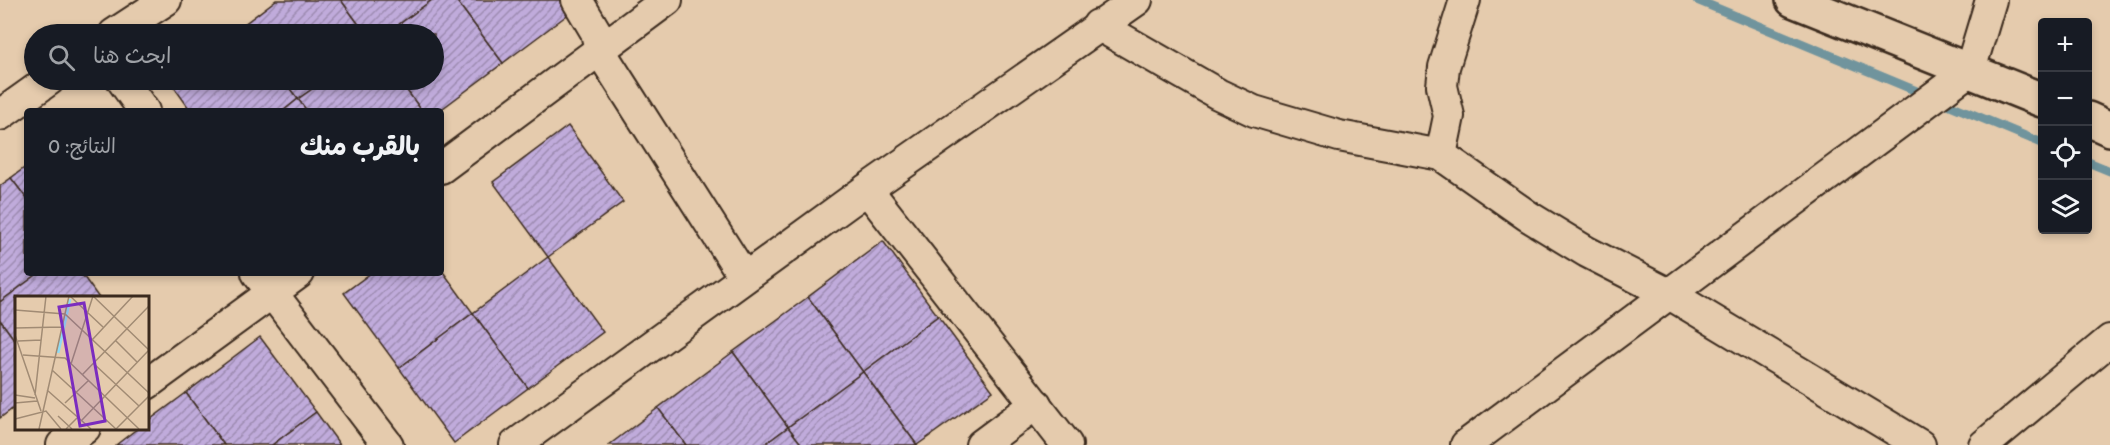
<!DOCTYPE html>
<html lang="ar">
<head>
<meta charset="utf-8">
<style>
  body { margin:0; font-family:Itim,"Playpen Sans Arabic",sans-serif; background:#242831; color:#f1f3f6; direction:rtl }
  .controls { position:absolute; right:18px; top:18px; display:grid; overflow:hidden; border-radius:6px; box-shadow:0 3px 9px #0003 }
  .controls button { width:54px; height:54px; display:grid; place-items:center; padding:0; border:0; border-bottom:2px solid #363941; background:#171b24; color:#f1f3f6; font:30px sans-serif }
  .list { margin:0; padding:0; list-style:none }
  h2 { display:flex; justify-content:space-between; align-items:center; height:78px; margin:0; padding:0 24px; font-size:26px }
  h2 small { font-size:20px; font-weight:400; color:#9ea1a6 }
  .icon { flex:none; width:33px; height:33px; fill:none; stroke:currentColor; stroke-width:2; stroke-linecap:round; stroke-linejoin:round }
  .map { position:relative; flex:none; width:2110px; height:445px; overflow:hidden; direction:ltr }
  .search { position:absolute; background:#171b24; box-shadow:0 3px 9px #0003; left:24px; top:24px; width:420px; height:66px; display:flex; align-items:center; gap:15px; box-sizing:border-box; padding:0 21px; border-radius:33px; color:#9ea1a6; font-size:22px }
  .panel { position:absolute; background:#171b24; box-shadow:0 3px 9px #0003; left:24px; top:108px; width:420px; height:168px; border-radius:6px; direction:rtl }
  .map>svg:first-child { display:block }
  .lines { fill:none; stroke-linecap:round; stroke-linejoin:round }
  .stream { stroke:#6f949d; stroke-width:9 }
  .building { fill:url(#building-hatch); stroke:#3b2a1e; stroke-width:1.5 }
  .street-casing { stroke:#3b2a1e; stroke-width:34 }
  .secondary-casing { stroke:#3b2a1e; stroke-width:38 }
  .street { stroke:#e5cbad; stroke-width:30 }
  .secondary { stroke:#e5cbad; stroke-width:33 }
  .inset-river { fill:none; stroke:#91dbf2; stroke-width:3 }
  .inset-road { fill:none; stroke:#a18b74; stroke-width:1.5 }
  .view { fill:#7b2cbf; fill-opacity:0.15; stroke:#7b2cbf; stroke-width:3 }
  .inset-edge { fill:none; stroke:#3b2a1e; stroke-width:3 }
</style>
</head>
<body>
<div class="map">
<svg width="2110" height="445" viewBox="0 0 2110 445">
  <defs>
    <pattern id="building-hatch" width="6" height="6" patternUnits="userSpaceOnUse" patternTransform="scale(1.5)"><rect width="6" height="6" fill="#c0abdb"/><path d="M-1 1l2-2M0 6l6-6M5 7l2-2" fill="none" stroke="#9d8bb1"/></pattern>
  </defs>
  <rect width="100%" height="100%" fill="#e5cbad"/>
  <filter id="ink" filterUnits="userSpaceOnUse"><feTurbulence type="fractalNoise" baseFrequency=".0167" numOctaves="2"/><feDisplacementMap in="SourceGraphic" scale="12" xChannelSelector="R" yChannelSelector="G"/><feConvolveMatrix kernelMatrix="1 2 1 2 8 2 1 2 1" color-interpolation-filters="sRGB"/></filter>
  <g filter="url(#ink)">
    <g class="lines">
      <g class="stream">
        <path d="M 1697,0 L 2042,143"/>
        <path d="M 2088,162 L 2110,171"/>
      </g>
    </g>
    <g class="building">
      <path d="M 276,0 L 341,0 L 366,34 L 250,34 L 243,25 Z"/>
      <path d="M 341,0 L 432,0 L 386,34 L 366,34 Z"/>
      <path d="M 432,0 L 456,0 L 503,63 L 439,111 L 422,111 L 399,80 L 434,80 L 434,34 L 386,34 Z"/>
      <path d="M 456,0 L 572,0 L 578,7 L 503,63 Z"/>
      <path d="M 243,25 L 250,34 L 230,34 Z"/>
      <path d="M 169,80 L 283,80 L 298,99 L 283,111 L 191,111 Z"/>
      <path d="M 283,80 L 325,80 L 298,99 Z"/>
      <path d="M 325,80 L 399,80 L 422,111 L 307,111 L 298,99 Z"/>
      <path d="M 298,99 L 307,111 L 283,111 Z"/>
      <path d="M 568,126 L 623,202 L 548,257 L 493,182 Z"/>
      <path d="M 27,166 L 27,199 L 11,178 Z"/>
      <path d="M 11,178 L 27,199 L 27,273 L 39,273 L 0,302 L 0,186 Z"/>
      <path d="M 883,241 L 938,316 L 863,372 L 808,297 Z"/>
      <path d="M 548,257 L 603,332 L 528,388 L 473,313 Z"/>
      <path d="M 441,269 L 473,313 L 399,368 L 344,293 L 371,273 L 441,273 Z"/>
      <path d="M 39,273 L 81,273 L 99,298 L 16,298 L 16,342 L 0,320 L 0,302 Z"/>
      <path d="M 808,297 L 863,372 L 788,427 L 733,352 Z"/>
      <path d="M 473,313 L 528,388 L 454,443 L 399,368 Z"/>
      <path d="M 938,316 L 993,391 L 917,445 L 863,372 Z"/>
      <path d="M 0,320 L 16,342 L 16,406 L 0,418 Z"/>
      <path d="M 260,337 L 316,412 L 272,445 L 224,445 L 186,393 Z"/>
      <path d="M 733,352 L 788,427 L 764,445 L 686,445 L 658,408 Z"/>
      <path d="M 863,372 L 917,445 L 802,445 L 788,427 Z"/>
      <path d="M 186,393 L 224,445 L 116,445 L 138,428 L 147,428 L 147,422 Z"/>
      <path d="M 658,408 L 686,445 L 609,445 Z"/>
      <path d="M 316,412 L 340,445 L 272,445 Z"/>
      <path d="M 788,427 L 802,445 L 764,445 Z"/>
    </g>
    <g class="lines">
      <defs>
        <g id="street">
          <path d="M 577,0 L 596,32 L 600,51 L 744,277"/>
          <path d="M 1098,25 L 1218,94 L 1254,111 L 1339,136 L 1441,155 L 1528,216 L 1587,252 L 1671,295 L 1920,445"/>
          <path d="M 114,34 L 166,0"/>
          <path d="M 122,80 L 144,111"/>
          <path d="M 0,115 L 49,80"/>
          <path d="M 1441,155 L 1449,116 L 1442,86 L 1444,67 L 1465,0"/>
          <path d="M 441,168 L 667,0"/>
          <path d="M 867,189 L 1067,445"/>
          <path d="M 257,273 L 388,445"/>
          <path d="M 147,384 L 299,273"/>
          <path d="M 62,445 L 85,428"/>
          <path d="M 515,445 L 867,189 L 1137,0"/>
          <path d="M 981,445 L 1036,404"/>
          <path d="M 1466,445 L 1970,70 L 1991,0"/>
          <path d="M 1984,445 L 2110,340"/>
        </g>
        <g id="secondary">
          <path d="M 1793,0 L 2042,100"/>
          <path d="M 2088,119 L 2110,129"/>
        </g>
      </defs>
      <use href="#street" class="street-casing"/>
      <use href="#secondary" class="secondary-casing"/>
      <use href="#street" class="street"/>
      <use href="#secondary" class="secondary"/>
    </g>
  </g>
  <g transform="translate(15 296)">
    <rect width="134" height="134" fill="#e5cbad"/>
    <path class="inset-river" d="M 43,57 L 55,3"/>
    <path class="inset-road" d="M 55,0 L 88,31M 78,0 L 134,54M 0,14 L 50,18 L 134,97M 0,32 L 47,31M 0,39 L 26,115M 77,44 L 118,0M 100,44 L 122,66M 3,45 L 26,44M 8,59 L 50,62 L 124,133M 78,67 L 124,110M 56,68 L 78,0M 37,74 L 101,133 L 134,100M 67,79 L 134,10M 32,94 L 76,133M 0,99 L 20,102M 20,99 L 31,0M 0,107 L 22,105M 50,107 L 73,85M 43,120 L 57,133M 0,123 L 31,115 L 46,133M 67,124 L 134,54M 24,133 L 54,0M 51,133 L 64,120"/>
    <path class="view" d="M 69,7 L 90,125 L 65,130 L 44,11 Z"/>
    <rect width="134" height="134" class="inset-edge"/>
  </g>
</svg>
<div class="controls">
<button>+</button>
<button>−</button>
<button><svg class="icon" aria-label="locate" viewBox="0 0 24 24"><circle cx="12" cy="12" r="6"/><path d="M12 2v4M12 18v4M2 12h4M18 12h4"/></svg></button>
<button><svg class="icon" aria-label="layers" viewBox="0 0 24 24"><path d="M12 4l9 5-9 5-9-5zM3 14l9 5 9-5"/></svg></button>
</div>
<div class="search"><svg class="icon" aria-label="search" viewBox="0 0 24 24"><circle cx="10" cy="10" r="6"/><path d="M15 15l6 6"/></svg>ابحث هنا</div>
<section class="panel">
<h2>بالقرب منك<small>النتائج: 0</small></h2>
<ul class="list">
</ul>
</section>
</div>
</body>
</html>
